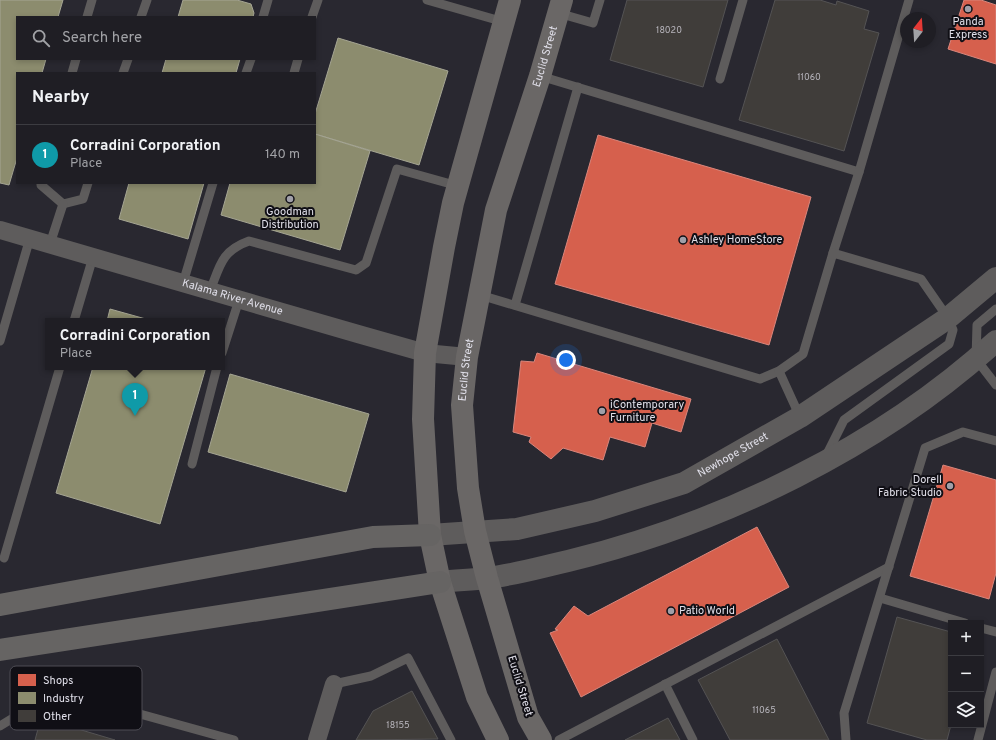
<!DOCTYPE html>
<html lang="en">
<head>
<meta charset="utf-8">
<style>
  body { margin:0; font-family:Overpass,sans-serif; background:#2c2b31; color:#f1f3f6 }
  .controls { position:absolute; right:12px; bottom:12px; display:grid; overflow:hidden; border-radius:0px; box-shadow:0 2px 6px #0003 }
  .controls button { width:36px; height:36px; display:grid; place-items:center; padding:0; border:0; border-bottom:1px solid #3c3c41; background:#1f1e24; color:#f1f3f6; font:20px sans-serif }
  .compass { position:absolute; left:900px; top:12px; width:36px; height:36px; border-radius:50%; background:#1f1e24; box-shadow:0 2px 6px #0003; rotate:17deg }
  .you { position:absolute; left:566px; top:360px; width:14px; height:14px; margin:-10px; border:3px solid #fff; border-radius:50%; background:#1a73e8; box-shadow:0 0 0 6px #1a73e833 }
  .badge { display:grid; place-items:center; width:26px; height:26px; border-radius:50%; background:#2563eb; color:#fff; font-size:13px; font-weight:700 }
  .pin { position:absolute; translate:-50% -33px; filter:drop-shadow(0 1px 2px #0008) }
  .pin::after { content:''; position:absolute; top:21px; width:14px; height:12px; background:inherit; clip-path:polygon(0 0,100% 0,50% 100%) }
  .popup { position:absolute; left:45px; top:318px; width:180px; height:52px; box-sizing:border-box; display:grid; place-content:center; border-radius:0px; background:#1f1e24; filter:drop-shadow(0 1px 3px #0005); font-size:13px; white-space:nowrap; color:#a1a2a6 }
  .popup b { font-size:15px; color:#f1f3f6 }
  .popup::after { content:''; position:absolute; left:50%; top:100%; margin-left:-8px; border:8px solid transparent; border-top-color:#1f1e24 }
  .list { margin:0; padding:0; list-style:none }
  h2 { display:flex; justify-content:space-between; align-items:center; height:52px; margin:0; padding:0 16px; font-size:17px }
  h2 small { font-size:13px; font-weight:400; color:#a1a2a6 }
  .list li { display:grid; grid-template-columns:26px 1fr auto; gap:12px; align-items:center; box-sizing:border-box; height:60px; padding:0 16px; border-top:1px solid #3c3c41 }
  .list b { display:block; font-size:15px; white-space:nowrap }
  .list p { margin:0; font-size:13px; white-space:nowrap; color:#a1a2a6 }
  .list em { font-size:13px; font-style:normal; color:#a1a2a6 }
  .icon { flex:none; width:22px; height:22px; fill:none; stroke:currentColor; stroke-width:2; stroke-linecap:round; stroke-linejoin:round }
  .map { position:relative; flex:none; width:996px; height:740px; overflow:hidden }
  .search { position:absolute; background:#1f1e24; box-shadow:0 2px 6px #0003; left:16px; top:16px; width:300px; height:44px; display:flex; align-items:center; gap:10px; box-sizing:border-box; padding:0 14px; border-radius:0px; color:#a1a2a6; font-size:15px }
  .panel { position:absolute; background:#1f1e24; box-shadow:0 2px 6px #0003; left:16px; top:72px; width:300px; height:112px; border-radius:0px }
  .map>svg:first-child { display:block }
  .shops { fill:#d6604d; stroke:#d9867c }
  .industry { fill:#8c8c6e; stroke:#a5a593 }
  .building { fill:#403d3a; stroke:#545354 }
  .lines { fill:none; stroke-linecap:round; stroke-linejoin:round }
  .service { stroke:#5e5c5c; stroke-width:9 }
  .minor { stroke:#5e5c5c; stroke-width:18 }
  .tertiary { stroke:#5e5c5c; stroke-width:22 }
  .primary { stroke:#6a6766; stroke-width:22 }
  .motorway { stroke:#666463; stroke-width:22 }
  .poi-dot { fill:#a09fa8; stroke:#100f15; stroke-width:1.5 }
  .labels { text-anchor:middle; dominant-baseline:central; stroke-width:4; stroke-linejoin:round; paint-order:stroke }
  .number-label { font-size:9px; fill:#b8b6bd }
  .poi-label { font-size:11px; fill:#e0dfe9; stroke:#100f15; text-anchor:start }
  .street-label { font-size:11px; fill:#e0dfe9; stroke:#100f15 }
  .key { fill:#100f15; stroke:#4e4d55; stroke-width:1 }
  .key-label { font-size:11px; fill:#e0dfe9 }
</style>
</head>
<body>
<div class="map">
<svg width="996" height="740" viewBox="0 0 996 740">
  <rect width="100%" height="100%" fill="#292830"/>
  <g class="shops">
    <path d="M 964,0 L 981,0 L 996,5 L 996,64 L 948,49 Z"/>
    <path d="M 598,135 L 811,197 L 769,345 L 555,284 Z"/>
    <path d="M 537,353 L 691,399 L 681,432 L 652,423 L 645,447 L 610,437 L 603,460 L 563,448 L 551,459 L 529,442 L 531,437 L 513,432 L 521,361 L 534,362 Z"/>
    <path d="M 943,465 L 996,480 L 996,573 L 989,599 L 910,576 Z"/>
    <path d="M 757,527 L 789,587 L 581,697 L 550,633 L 558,630 L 555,629 L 574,606 L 588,616 Z"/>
  </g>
  <g class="industry">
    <path d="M 0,0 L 63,0 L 58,17 L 17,17 L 17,59 L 46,59 L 42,73 L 17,73 L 17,158 L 9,185 L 0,183 Z"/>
    <path d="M 183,0 L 237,0 L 251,4 L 254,13 L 253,17 L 178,17 Z"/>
    <path d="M 338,38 L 448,71 L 419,165 L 315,134 L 315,114 Z"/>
    <path d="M 166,59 L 240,59 L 236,73 L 162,73 Z"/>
    <path d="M 315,134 L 370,151 L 340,250 L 221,215 L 230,183 L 315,183 Z"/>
    <path d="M 129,183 L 204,183 L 188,239 L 119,219 Z"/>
    <path d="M 110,309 L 153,321 L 107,321 Z"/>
    <path d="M 93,367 L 206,367 L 160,524 L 56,493 Z"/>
    <path d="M 230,374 L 369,414 L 346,492 L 208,452 Z"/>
  </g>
  <g class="building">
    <path d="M 627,0 L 728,0 L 703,87 L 610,60 Z"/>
    <path d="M 775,0 L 820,0 L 836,5 L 837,1 L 869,11 L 864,29 L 879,33 L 844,151 L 739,120 Z"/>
    <path d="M 897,617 L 951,632 L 951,725 L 947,740 L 927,740 L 867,723 Z"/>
    <path d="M 777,639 L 829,740 L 730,740 L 698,680 Z"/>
    <path d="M 412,691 L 438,739 L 356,740 L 373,711 Z"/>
    <path d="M 41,718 L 115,740 L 35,740 Z"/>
    <path d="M 668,718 L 680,740 L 625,740 Z"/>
  </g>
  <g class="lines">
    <g class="service">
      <path d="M 427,0 L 504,22"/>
      <path d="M 558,13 L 593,23 L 600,0"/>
      <path d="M 87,17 L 92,0"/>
      <path d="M 141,17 L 147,0"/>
      <path d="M 263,17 L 268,0"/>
      <path d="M 312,17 L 318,0"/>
      <path d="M 72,73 L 76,59"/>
      <path d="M 123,73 L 128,59"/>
      <path d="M 246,73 L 251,59"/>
      <path d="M 294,73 L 298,59"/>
      <path d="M 540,76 L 859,172 L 909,0"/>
      <path d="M 720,79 L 743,0"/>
      <path d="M 41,183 L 41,185 L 63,204 L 83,199 L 88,183"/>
      <path d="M 50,244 L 63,204"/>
      <path d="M 833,253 L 859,172"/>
      <path d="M 183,283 L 213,183"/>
      <path d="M 210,291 C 220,266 221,251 249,241 L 356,270 L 366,263 L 397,169 L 458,186"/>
      <path d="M 480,295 L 760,379 L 779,371 L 803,354 L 833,253 L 921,279 L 948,318 L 953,330 L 949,344 L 844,420 L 826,456"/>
      <path d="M 515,305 L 578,87"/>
      <path d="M 996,309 L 977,325 L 976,359 L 996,385"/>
      <path d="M 74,321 L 93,257"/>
      <path d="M 0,341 L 30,238"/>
      <path d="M 222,353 L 239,300"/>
      <path d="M 779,371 L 800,417"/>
      <path d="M 192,464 L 217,367"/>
      <path d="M 4,558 L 60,367"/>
      <path d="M 880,598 L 965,623"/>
      <path d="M 981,628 L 996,632"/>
      <path d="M 334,684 L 371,676 L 408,658 L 451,740"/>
      <path d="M 665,684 L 693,740"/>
      <path d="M 0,726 L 26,710 L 65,705 L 111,706 L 234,740"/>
      <path d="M 559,740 L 889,567"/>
      <path d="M 846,740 L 844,713 L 925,448 L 963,432 L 996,441"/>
      <path d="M 978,740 L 996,672"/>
    </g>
    <g class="minor">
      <path id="s1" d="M 0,230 L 358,334 L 425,353 L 467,357"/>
      <path d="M 317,740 L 334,684"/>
    </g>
    <g class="tertiary">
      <path id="s2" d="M 430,535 L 517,529 L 595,511 L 684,483 L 800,417 L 948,318 L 996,278"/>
      <path d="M 440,582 C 456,580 471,580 487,578 C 514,575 541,567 568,561 C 721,524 880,447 996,341"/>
    </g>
    <g class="primary">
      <path d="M 498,740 L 477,697 L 440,582 L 430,535 L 423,419 L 425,353 L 444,247 L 453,203 L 510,0"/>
      <path id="s3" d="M 541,740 L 528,717 L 487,578 L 475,531 L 468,488 L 462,405 L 467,357 L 496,210 L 540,76 L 562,0"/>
    </g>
    <g class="motorway">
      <path d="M 0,605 L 373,537 L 430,535"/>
      <path d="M 0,650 L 440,582"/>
    </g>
  </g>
  <g class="poi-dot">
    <circle cx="968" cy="9" r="4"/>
    <circle cx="290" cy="199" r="4"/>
    <circle cx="683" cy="240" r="4"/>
    <circle cx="602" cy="411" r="4"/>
    <circle cx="950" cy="486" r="4"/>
    <circle cx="671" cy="611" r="4"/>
  </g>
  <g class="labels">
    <g class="number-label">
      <text x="669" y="30">18020</text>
      <text x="809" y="77">11060</text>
      <text x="764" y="710">11065</text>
      <text x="398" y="725">18155</text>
    </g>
    <g class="poi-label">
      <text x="968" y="22" text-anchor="middle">Panda<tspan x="968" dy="13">Express</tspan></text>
      <text x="290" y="212" text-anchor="middle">Goodman<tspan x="290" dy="13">Distribution</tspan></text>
      <text x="691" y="240">Ashley HomeStore</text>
      <text x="610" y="405">iContemporary<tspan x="610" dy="13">Furniture</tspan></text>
      <text x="942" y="480" text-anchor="end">Dorell<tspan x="942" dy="13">Fabric Studio</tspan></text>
      <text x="679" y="611">Patio World</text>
    </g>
    <g class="street-label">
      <text stroke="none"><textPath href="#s3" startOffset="706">Euclid Street</textPath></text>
      <text stroke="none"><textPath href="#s1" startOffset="242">Kalama River Avenue</textPath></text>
      <text stroke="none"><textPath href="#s3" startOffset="382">Euclid Street</textPath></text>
      <text stroke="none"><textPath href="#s2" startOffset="317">Newhope Street</textPath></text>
      <text transform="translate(520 686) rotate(73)">Euclid Street</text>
    </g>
  </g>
  <rect x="10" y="666" width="132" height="64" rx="6" class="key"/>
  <rect x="18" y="674" width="18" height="12" fill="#d6604d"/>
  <rect x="18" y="692" width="18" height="12" fill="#8c8c6e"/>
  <rect x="18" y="710" width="18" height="12" fill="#403d3a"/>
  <g class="key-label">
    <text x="43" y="684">Shops</text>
    <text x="43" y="702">Industry</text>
    <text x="43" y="720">Other</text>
  </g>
</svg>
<div class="controls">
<button>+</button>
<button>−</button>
<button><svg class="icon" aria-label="layers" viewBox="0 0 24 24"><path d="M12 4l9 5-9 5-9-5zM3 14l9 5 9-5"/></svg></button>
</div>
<svg class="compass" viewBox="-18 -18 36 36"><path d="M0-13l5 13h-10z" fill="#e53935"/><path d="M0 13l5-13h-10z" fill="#a1a2a6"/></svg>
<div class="you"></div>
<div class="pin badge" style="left:135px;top:416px;background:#0f9aa8">1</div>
<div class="popup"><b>Corradini Corporation</b>Place</div>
<div class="search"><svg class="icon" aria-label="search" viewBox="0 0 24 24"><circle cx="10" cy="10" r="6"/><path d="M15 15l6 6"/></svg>Search here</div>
<section class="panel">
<h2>Nearby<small></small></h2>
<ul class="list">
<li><span class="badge" style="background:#0f9aa8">1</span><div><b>Corradini Corporation</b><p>Place</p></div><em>140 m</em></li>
</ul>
</section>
</div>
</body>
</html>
